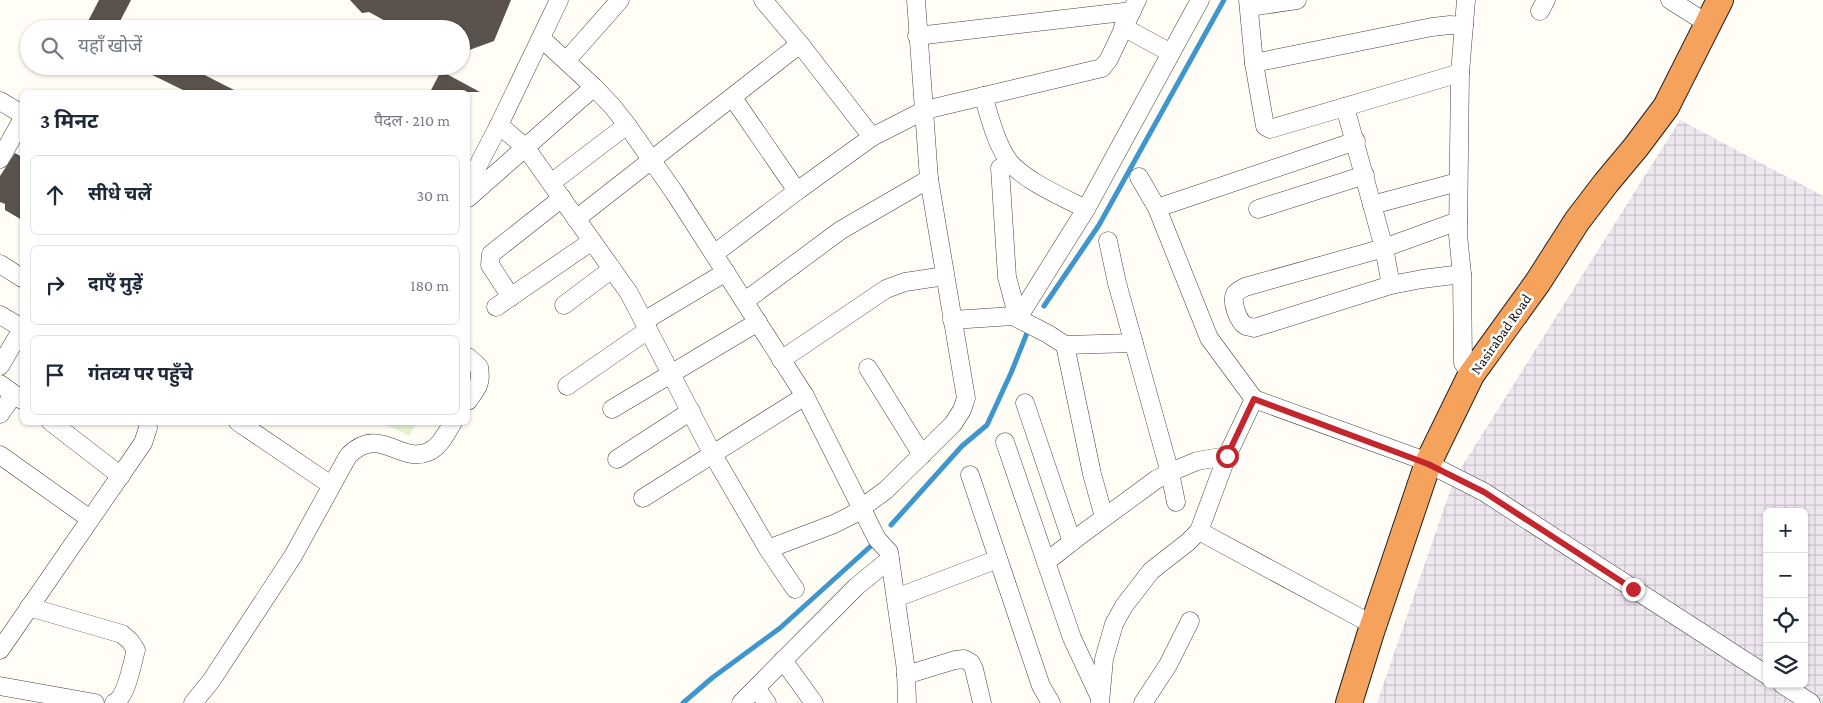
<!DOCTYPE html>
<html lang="hi">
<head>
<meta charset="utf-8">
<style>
  body { margin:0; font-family:"Crimson Pro","Noto Sans Devanagari",serif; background:#f6f6f7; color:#1f2937 }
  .controls { position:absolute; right:15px; bottom:15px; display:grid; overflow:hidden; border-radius:8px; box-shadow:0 1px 4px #0004 }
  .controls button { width:45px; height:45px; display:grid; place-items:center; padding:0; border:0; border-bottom:1px solid #e0e1e3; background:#fff; color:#1f2937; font:25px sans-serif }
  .stop { position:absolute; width:15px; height:15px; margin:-11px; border:4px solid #c4262e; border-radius:50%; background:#fff }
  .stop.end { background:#c4262e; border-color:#fff; box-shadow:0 1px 5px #0008 }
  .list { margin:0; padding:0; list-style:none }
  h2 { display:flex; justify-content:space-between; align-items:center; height:65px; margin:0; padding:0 20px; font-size:21px }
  h2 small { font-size:16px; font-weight:400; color:#747a83 }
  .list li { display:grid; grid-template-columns:32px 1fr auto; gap:15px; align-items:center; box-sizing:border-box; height:80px; margin:0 10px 10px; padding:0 10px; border:1px solid #e0e1e3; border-radius:8px }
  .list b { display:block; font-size:19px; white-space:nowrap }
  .list em { font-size:16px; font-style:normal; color:#747a83 }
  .icon { flex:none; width:28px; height:28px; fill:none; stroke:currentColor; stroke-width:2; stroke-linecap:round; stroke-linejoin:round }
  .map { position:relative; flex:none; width:1823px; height:703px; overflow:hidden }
  .search { position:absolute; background:#fff; box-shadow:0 1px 4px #0004; left:20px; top:20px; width:450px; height:55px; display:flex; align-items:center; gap:12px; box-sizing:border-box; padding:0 18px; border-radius:28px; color:#747a83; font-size:19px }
  .panel { position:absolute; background:#fff; box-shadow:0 1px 4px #0004; left:20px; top:90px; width:450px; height:335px; border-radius:8px }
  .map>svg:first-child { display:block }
  .industrial { fill:url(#industrial-grid); fill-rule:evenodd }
  .pitch { fill:#e6f2cf }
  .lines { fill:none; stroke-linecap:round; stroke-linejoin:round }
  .stream { stroke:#3f96cf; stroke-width:5 }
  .building { fill:#5a524d }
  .minor-casing { stroke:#444; stroke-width:19 }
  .highway-casing { stroke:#222; stroke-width:28 }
  .minor { stroke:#fff; stroke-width:18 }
  .highway { stroke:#f5a25d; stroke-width:26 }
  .route { stroke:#c4262e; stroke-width:6 }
  .labels { text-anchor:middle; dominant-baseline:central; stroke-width:5; stroke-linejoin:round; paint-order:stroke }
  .street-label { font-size:15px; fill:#111; stroke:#fff }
</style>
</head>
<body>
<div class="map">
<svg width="1823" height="703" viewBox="0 0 1823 703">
  <defs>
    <pattern id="industrial-grid" width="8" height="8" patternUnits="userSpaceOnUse" patternTransform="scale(1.25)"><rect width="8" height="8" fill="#eee6ef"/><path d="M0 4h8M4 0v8" fill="none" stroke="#cbc4cc"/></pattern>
  </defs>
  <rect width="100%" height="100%" fill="#fffdf5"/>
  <path class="industrial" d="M 1680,120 L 1823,196 L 1823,703 L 1377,703 L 1454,479 ZM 1767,512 L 1804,512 L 1804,684 L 1767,684 Z"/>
  <path class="pitch" d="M 383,423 L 416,422 L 416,423 L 409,436 Z"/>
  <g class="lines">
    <g class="stream">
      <path d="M 1044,306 L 1099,225 L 1224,0"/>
      <path d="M 891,525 L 962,446 L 987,425 L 1011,373 L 1027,333"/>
      <path d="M 683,703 L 712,678 L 780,628 L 872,545"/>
    </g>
  </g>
  <g class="building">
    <path d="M 99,0 L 131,0 L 116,29 L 84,29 Z"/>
    <path d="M 350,0 L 511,0 L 494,41 L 461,53 L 461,29 L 400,29 L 369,12 L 362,13 Z"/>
    <path d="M 134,66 L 187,66 L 238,92 L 187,92 Z"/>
    <path d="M 441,71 L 480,92 L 430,92 Z"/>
    <path d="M 15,153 L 22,157 L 22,220 L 5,210 L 5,204 L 0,202 L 0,176 Z"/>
  </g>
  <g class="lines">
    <defs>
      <g id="minor">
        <path d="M 763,0 L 800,44 L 872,137 L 925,110 L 1102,68 L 1109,59 L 1137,0"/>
        <path d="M 1248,0 L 1254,63 L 1265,126 L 1270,129 L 1460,73"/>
        <path d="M 1466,0 L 1460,73 L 1458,235 L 1462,274 L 1463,363 L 1471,375"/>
        <path d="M 1670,0 L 1697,17"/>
        <path d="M 1250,7 L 1297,0"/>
        <path d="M 1540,11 L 1546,0"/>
        <path d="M 1123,27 L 1171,53"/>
        <path d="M 917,36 L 1132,11"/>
        <path d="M 541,38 L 594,87 L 613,107 L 627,125 L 674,192 L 805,396 L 877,539 L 889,552 L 906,670 L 907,703"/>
        <path d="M 566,61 L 620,0"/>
        <path d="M 1254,63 L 1432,27 L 1450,25 L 1464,26"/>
        <path d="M 983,96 C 990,117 995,141 1008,160 C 1021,179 1064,198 1086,209"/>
        <path d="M 733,98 L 797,191"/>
        <path d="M 0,101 L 22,114"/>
        <path d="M 1345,107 L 1384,248 L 1391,285"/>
        <path d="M 499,125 L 526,148 L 629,293 L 712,453 L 768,549 L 795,589"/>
        <path d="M 0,159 L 22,120"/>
        <path d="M 1000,168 L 1007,277 L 1018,318"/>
        <path d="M 1139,177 L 1157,208 L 1209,338 L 1254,399"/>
        <path d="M 551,183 L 627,125"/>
        <path d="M 468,185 L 499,125 L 559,0"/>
        <path d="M 468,198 L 594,87"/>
        <path d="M 1372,205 L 1458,182"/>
        <path d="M 1157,208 L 1356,141"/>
        <path d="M 1258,209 L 1365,175"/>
        <path d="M 576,219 L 800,44"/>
        <path d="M 1458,221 L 1384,248 L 1245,287 C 1242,289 1238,290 1235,294 C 1231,301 1238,322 1246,326 C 1249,327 1252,327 1254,328 L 1391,285 L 1422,279 L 1462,274"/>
        <path d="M 1108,241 L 1117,283 L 1170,473 L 1176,502"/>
        <path d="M 714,254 L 797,191 L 872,137"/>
        <path d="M 0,264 L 22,278"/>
        <path d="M 511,297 L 490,265 L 491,254 L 562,198"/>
        <path d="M 745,301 L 841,230 L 929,179"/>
        <path d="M 564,305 L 612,269"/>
        <path d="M 496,307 L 592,241"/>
        <path d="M 0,315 L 22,328"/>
        <path d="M 1018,318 L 1086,209 L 1200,0"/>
        <path d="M 952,320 L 1013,316 L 1048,334 L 1065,345 L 1134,343"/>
        <path d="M 644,321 L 726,272"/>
        <path d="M 1065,345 L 1092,474 L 1104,517"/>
        <path d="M 468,357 L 479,367 C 482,384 477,388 468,401"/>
        <path d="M 781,360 L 886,289 L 905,282 L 945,276"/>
        <path d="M 0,366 L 22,329"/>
        <path d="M 868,368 L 922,455"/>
        <path d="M 0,384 L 22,400"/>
        <path d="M 567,386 L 648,330"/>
        <path d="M 1025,403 L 1072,542"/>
        <path d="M 612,409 L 758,322"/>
        <path d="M 0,414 L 14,394"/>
        <path d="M 51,422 L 121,476"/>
        <path d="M 238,422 L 331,485"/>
        <path d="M 1005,442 L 1072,638 L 1100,698"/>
        <path d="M 0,455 L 90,519"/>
        <path d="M 617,459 L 691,411"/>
        <path d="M 970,475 L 1041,686 L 1051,703"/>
        <path d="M 643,498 L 805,396"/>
        <path d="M 1199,531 L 1362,619"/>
        <path d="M 768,549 L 834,524 L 852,515 L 886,490 L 953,424 L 962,410 L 966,398 L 929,179 L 916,0"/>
        <path d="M 1046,562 L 1082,534 L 1157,479 L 1178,469 L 1197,461 L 1227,456"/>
        <path d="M 896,598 L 998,559"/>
        <path d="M 29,607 L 122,634 L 130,641 L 136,650 C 132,663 127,697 114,703"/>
        <path d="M 0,650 L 143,443 L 148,428 L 147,422"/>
        <path d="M 783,660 L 814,703"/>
        <path d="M 906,675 L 955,660 L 964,659 L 971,663 L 974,669 L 982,703"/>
        <path d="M 1782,684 L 1811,703"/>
        <path d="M 0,686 L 95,703"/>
        <path d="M 756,688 L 767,703"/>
        <path d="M 193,703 L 211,681 L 293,556 L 348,456 C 379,424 400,464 428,452 C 440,447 447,432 453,422"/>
        <path d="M 741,703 L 857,586 L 890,559"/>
        <path d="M 1100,703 L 1104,659 L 1114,624 L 1124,606 L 1151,571 L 1188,542 L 1199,531 L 1227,456 L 1254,399 L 1417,458 L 1484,492 L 1767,675"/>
        <path d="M 1143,703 L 1168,665 L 1190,621"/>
      </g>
      <path id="highway" d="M 1349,703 L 1371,632 L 1428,463 L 1471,375 L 1538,282 L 1577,221 L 1606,183 L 1636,147 L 1666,107 L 1720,0"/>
    </defs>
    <use href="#minor" class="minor-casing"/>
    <use href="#highway" class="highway-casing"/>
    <use href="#minor" class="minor"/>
    <use href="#highway" class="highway"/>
  </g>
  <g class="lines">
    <path class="route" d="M 1227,456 L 1254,399 L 1428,464 L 1484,492 L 1633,589"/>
  </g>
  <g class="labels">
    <g class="street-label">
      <text transform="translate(1501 334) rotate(-55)">Nasirabad Road</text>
    </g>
  </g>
</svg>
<div class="controls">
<button>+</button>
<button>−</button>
<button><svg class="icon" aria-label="locate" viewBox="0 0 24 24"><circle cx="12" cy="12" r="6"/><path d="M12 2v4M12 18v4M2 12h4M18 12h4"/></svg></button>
<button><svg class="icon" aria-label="layers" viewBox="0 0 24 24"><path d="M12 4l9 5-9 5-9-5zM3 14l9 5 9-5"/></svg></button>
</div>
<div class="stop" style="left:1227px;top:456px"></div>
<div class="stop end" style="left:1633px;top:589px"></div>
<div class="search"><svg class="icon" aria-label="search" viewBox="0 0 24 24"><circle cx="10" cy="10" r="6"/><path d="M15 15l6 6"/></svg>यहाँ खोजें</div>
<section class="panel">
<h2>3 मिनट<small>पैदल · 210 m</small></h2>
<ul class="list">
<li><svg class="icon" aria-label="ahead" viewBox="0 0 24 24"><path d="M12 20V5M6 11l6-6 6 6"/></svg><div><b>सीधे चलें</b></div><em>30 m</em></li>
<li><svg class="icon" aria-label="right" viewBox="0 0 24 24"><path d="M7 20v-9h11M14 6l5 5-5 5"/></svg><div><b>दाएँ मुड़ें</b></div><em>180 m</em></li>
<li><svg class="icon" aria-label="arrive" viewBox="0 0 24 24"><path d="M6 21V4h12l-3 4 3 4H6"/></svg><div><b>गंतव्य पर पहुँचे</b></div></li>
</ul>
</section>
</div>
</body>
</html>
